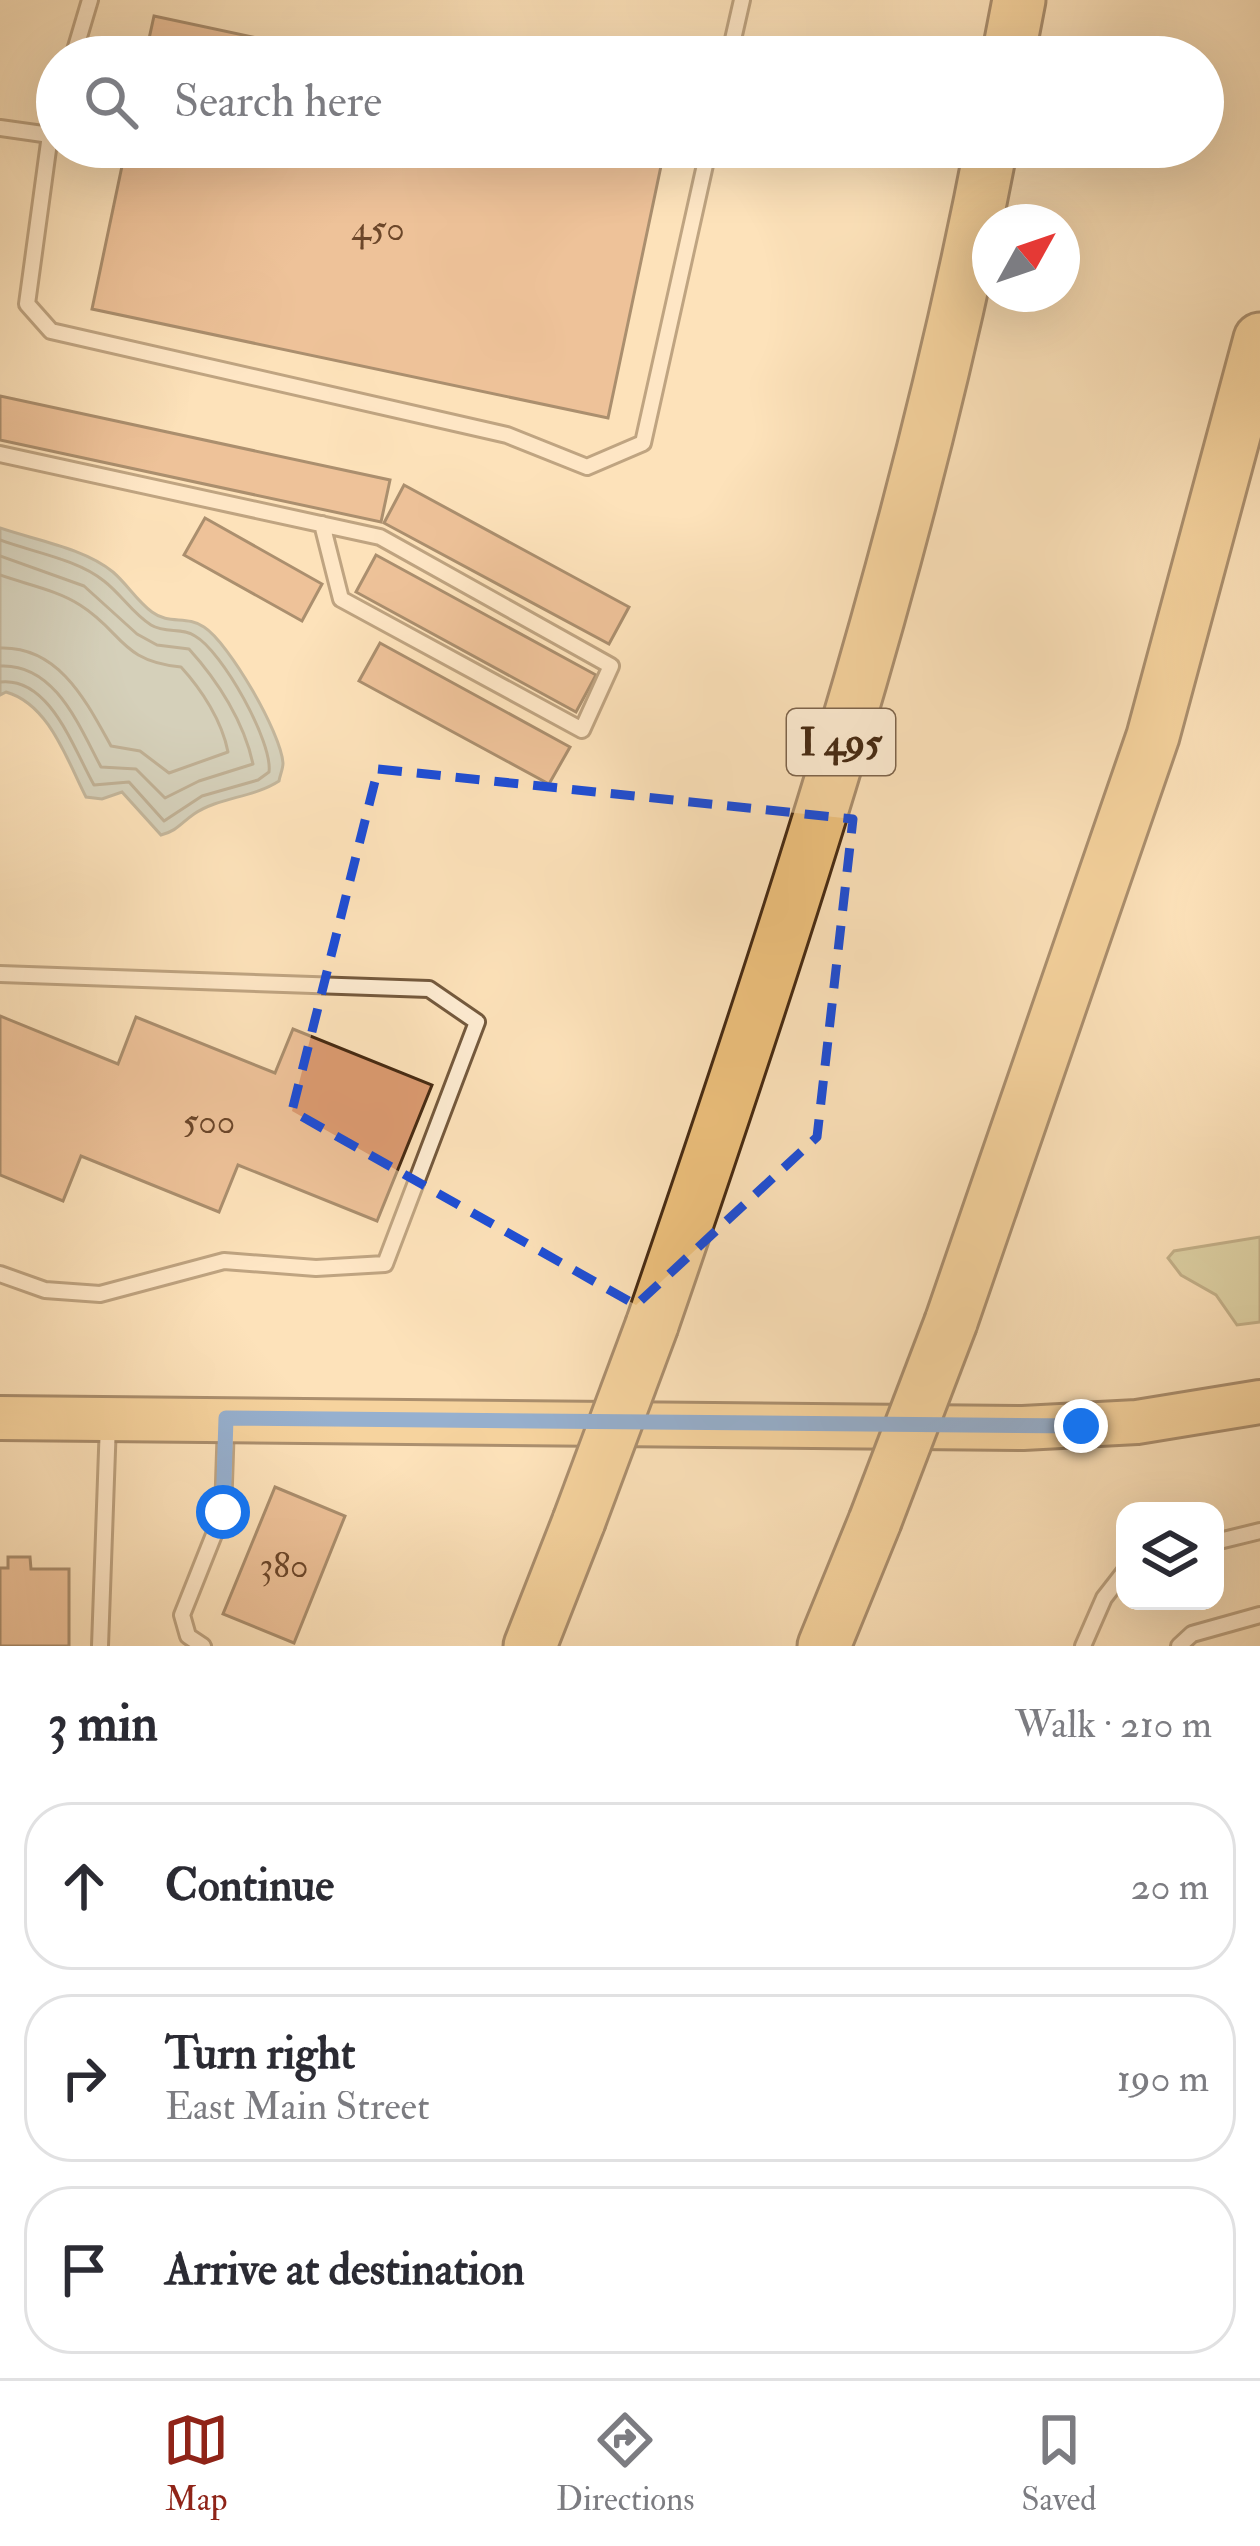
<!DOCTYPE html>
<html lang="en">
<head>
<meta charset="utf-8">
<style>
  body { margin:0; font-family:"IM FELL Double Pica",serif; background:#f7f7f7; color:#2b2b33 }
  .controls { position:absolute; right:36px; bottom:36px; display:grid; overflow:hidden; border-radius:24px; box-shadow:0 12px 48px #0002 }
  .controls button { width:108px; height:108px; display:grid; place-items:center; padding:0; border:0; border-bottom:3px solid #e1e1e2; background:#fff; color:#2b2b33; font:60px sans-serif }
  .compass { position:absolute; left:972px; top:204px; width:108px; height:108px; border-radius:50%; background:#fff; box-shadow:0 12px 48px #0002; rotate:50deg }
  .stop { position:absolute; width:36px; height:36px; margin:-27px; border:9px solid #1a73e8; border-radius:50%; background:#fff }
  .stop.end { background:#1a73e8; border-color:#fff; box-shadow:0 3px 12px #0008 }
  .list { margin:0; padding:0; list-style:none }
  h2 { display:flex; justify-content:space-between; align-items:center; height:156px; margin:0; padding:0 48px; font-size:51px }
  h2 small { font-size:39px; font-weight:400; color:#7c7c81 }
  .list li { display:grid; grid-template-columns:78px 1fr auto; gap:36px; align-items:center; box-sizing:border-box; height:168px; margin:0 24px 24px; padding:0 24px; border:3px solid #e1e1e2; border-radius:48px }
  .list b { display:block; font-size:45px; white-space:nowrap }
  .list p { margin:0; font-size:39px; white-space:nowrap; color:#7c7c81 }
  .list em { font-size:39px; font-style:normal; color:#7c7c81 }
  .icon { flex:none; width:66px; height:66px; fill:none; stroke:currentColor; stroke-width:2; stroke-linecap:round; stroke-linejoin:round }
  .map { position:relative; flex:none; width:1260px; height:1646px; overflow:hidden }
  .search { position:absolute; background:#fff; box-shadow:0 12px 48px #0002; left:36px; right:36px; top:36px; height:132px; display:flex; align-items:center; gap:30px; box-sizing:border-box; padding:0 42px; border-radius:66px; color:#7c7c81; font-size:45px }
  .sheet { height:732px; background:#fff }
  nav { display:flex; justify-content:space-around; align-items:center; box-sizing:border-box; height:168px; border-top:3px solid #e1e1e2; background:#fff; font-size:33px; color:#7c7c81 }
  nav a { display:grid; justify-items:center; gap:6px }
  nav .on { color:#8f2418 }
  .map>svg:first-child { display:block }
  .green { fill:#bdc491; stroke:#827852; stroke-width:3 }
  .water { fill:#a4bbba; stroke:#7f8177; stroke-width:3 }
  .lines { fill:none; stroke-linecap:round; stroke-linejoin:round }
  .shore { stroke:#767366; stroke-width:3 }
  .building { fill:#dc9b71; stroke:#472b13; stroke-width:3 }
  .lane-casing { stroke:#74593d; stroke-width:20 }
  .primary-casing { stroke:#472b13; stroke-width:48 }
  .highway-casing { stroke:#472b13; stroke-width:57 }
  .lane { stroke:#feecd2; stroke-width:14 }
  .primary { stroke:#eec17d; stroke-width:42 }
  .highway { stroke:#eec17d; stroke-width:51 }
  .highway-bridge-casing { stroke:#472b13; stroke-width:57; stroke-linecap:butt }
  .highway-bridge { stroke:#eec17d; stroke-width:51 }
  .route { stroke:#1a73e8; stroke-width:15 }
  .marked { fill:none; stroke:#1d4ed8; stroke-width:9; stroke-dasharray:24 15; stroke-linejoin:round }
  .labels { text-anchor:middle; dominant-baseline:central; stroke-width:9; stroke-linejoin:round; paint-order:stroke }
  .number-label { font-size:36px; fill:#6c472a }
  .shield { fill:#feecd2; stroke:#7e654c; stroke-width:3 }
  .shield-label { font-size:39px; font-weight:bold; fill:#472b13 }
</style>
</head>
<body>
<div class="map">
<svg width="1260" height="1646" viewBox="0 0 1260 1646">
  <rect width="100%" height="100%" fill="#fde2ba"/>
  <filter id="stains"><feTurbulence type="fractalNoise" baseFrequency=".00167" numOctaves="4"/><feColorMatrix values="0 0 0 0 .2 0 0 0 0 .09 0 0 0 0 .02 0 0 0 .5 -.17"/></filter>
  <radialGradient id="worn" r=".72"><stop offset=".6" stop-color="#630" stop-opacity="0"/><stop offset="1" stop-color="#630" stop-opacity=".3"/></radialGradient>
  <path class="green" d="M 1260,1237 L 1260,1322 L 1237,1325 L 1216,1295 L 1181,1275 L 1168,1258 L 1174,1251 Z"/>
  <path class="water" d="M 0,528 C 35,540 84,548 113,572 C 127,584 137,601 152,612 C 169,625 187,615 204,627 C 229,643 281,733 283,763 C 283,769 280,775 279,781 C 253,798 219,797 194,814 C 181,823 177,831 161,835 L 122,792 L 102,799 L 86,797 C 67,760 49,704 6,692 L 0,695 Z"/>
  <g class="lines">
    <g class="shore">
      <path d="M 0,540 C 32,552 77,559 104,581 C 121,594 133,614 151,625 C 166,634 182,627 195,636 C 222,651 273,742 269,772 L 258,780 L 202,796 L 164,821 L 129,782 L 94,785 C 74,750 50,676 0,682"/>
      <path d="M 0,556 L 84,586 L 137,634 L 157,645 L 189,649 C 218,681 244,722 253,764 L 199,781 L 165,798 L 136,769 L 101,767 C 79,726 55,663 0,666"/>
      <path d="M 0,575 C 25,584 57,590 80,605 C 123,632 120,661 181,667 C 202,690 222,721 228,752 L 169,773 L 140,751 L 111,746 C 86,701 59,646 0,648"/>
    </g>
  </g>
  <g class="building">
    <path d="M 154,16 L 346,57 L 145,57 Z"/>
    <path d="M 126,147 L 665,147 L 608,418 L 92,309 Z"/>
    <path d="M 0,396 L 390,480 L 381,522 L 0,440 Z"/>
    <path d="M 404,485 L 629,607 L 609,644 L 384,523 Z"/>
    <path d="M 205,518 L 322,584 L 302,621 L 184,555 Z"/>
    <path d="M 376,555 L 596,675 L 576,712 L 356,592 Z"/>
    <path d="M 380,643 L 570,747 L 549,784 L 359,681 Z"/>
    <path d="M 0,1016 L 118,1064 L 136,1017 L 275,1073 L 293,1029 L 432,1085 L 377,1221 L 238,1165 L 219,1212 L 81,1156 L 63,1201 L 0,1175 Z"/>
    <path d="M 275,1487 L 345,1516 L 294,1643 L 223,1614 Z"/>
    <path d="M 8,1557 L 30,1557 L 31,1569 L 69,1569 L 69,1646 L 0,1646 L 0,1568 L 8,1568 Z"/>
  </g>
  <g class="lines">
    <defs>
      <g id="lane">
        <path d="M 73,57 L 90,0"/>
        <path d="M 729,57 L 742,0"/>
        <path d="M 57,112 L 50,135 L 27,304 L 51,331 L 507,435 L 587,467 L 643,443 L 709,147"/>
        <path d="M 0,128 L 50,135"/>
        <path d="M 0,454 L 380,537 L 611,666 L 582,730 L 341,599 L 322,524"/>
        <path d="M 0,974 L 429,989 L 477,1022 L 385,1264 L 316,1268 L 224,1261 L 100,1294 L 45,1290 L 0,1274"/>
        <path d="M 1215,1542 L 1260,1531"/>
        <path d="M 100,1646 L 108,1423"/>
        <path d="M 203,1646 L 188,1636 L 182,1615 L 223,1512 L 226,1423"/>
        <path d="M 1083,1646 L 1104,1598 L 1125,1571"/>
        <path d="M 1179,1646 L 1192,1634 L 1260,1615"/>
      </g>
      <path id="primary" d="M 0,1418 L 1023,1428 L 1137,1422 L 1260,1402"/>
      <g id="highway">
        <path d="M 1008,57 L 1019,0"/>
        <path d="M 951,1322 L 1153,736 L 1260,339"/>
        <path d="M 652,1325 C 785,939 914,548 991,147"/>
        <path d="M 530,1646 L 579,1521"/>
        <path d="M 824,1646 L 875,1521"/>
      </g>
    </defs>
    <use href="#lane" class="lane-casing"/>
    <use href="#primary" class="primary-casing"/>
    <use href="#highway" class="highway-casing"/>
    <use href="#lane" class="lane"/>
    <use href="#primary" class="primary"/>
    <use href="#highway" class="highway"/>
    <defs>
      <g id="highway-bridge">
        <path d="M 579,1521 L 652,1325"/>
        <path d="M 875,1521 L 951,1322"/>
      </g>
    </defs>
    <use href="#highway-bridge" class="highway-bridge-casing"/>
    <use href="#highway-bridge" class="highway-bridge"/>
  </g>
  <g class="lines">
    <path class="route" d="M 223,1512 L 226,1418 L 1081,1426"/>
  </g>
  <path d="M0 0H1260V1646H0ZM 378,769 L 853,819 L 817,1137 L 636,1305 L 292,1111 Z" fill="#fde2ba" fill-opacity=".55" fill-rule="evenodd"/>
  <path class="marked" d="M 378,769 L 853,819 L 817,1137 L 636,1305 L 292,1111 Z"/>
  <g class="labels">
    <g class="number-label">
      <text x="378" y="228">450</text>
      <text x="209" y="1121">500</text>
      <text x="284" y="1565">380</text>
    </g>
    <rect class="shield" x="787" y="709" width="108" height="66" rx="9"/>
    <g class="shield-label">
      <text x="841" y="742">I 495</text>
    </g>
  </g>
  <rect width="100%" height="100%" filter="url(#stains)"/>
  <rect width="100%" height="100%" fill="url(#worn)"/>
</svg>
<div class="controls">
<button><svg class="icon" aria-label="layers" viewBox="0 0 24 24"><path d="M12 4l9 5-9 5-9-5zM3 14l9 5 9-5"/></svg></button>
</div>
<svg class="compass" viewBox="-18 -18 36 36"><path d="M0-13l5 13h-10z" fill="#e53935"/><path d="M0 13l5-13h-10z" fill="#7c7c81"/></svg>
<div class="stop" style="left:223px;top:1512px"></div>
<div class="stop end" style="left:1081px;top:1426px"></div>
<div class="search"><svg class="icon" aria-label="search" viewBox="0 0 24 24"><circle cx="10" cy="10" r="6"/><path d="M15 15l6 6"/></svg>Search here</div>
</div>
<section class="sheet">
<h2>3 min<small>Walk · 210 m</small></h2>
<ul class="list">
<li><svg class="icon" aria-label="ahead" viewBox="0 0 24 24"><path d="M12 20V5M6 11l6-6 6 6"/></svg><div><b>Continue</b></div><em>20 m</em></li>
<li><svg class="icon" aria-label="right" viewBox="0 0 24 24"><path d="M7 20v-9h11M14 6l5 5-5 5"/></svg><div><b>Turn right</b><p>East Main Street</p></div><em>190 m</em></li>
<li><svg class="icon" aria-label="arrive" viewBox="0 0 24 24"><path d="M6 21V4h12l-3 4 3 4H6"/></svg><div><b>Arrive at destination</b></div></li>
</ul>
</section>
<nav>
<a class="on"><svg class="icon" aria-label="map" viewBox="0 0 24 24"><path d="M3 6l6-2 6 2 6-2v14l-6 2-6-2-6 2zM9 4v14M15 6v14"/></svg>Map</a>
<a><svg class="icon" aria-label="directions" viewBox="0 0 24 24"><path d="M12 3l9 9-9 9-9-9zM9 14v-3h6M13 9l2 2-2 2"/></svg>Directions</a>
<a><svg class="icon" aria-label="saved" viewBox="0 0 24 24"><path d="M7 4h10v16l-5-4-5 4z"/></svg>Saved</a>
</nav>
</body>
</html>
